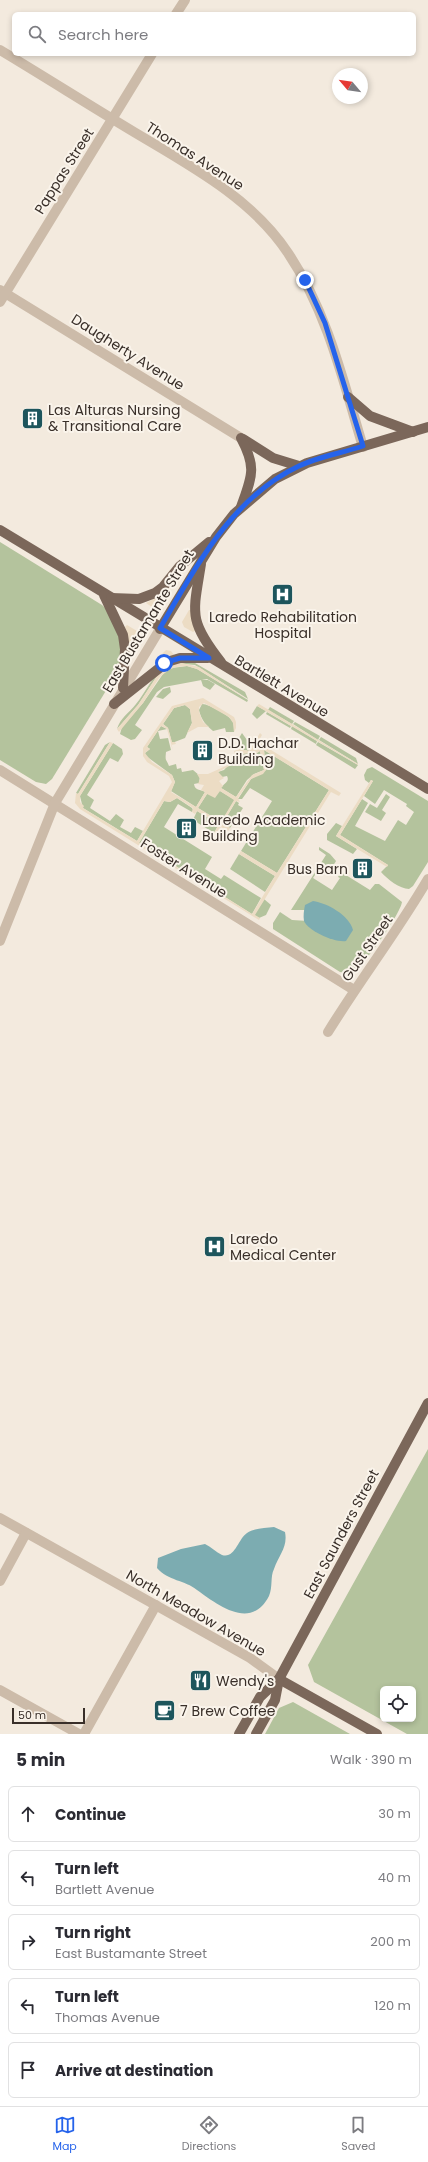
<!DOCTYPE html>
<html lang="en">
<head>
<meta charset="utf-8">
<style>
  body { margin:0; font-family:Poppins,sans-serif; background:#f2f2f3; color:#2b2b33 }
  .controls { position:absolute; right:12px; bottom:12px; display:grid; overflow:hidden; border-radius:6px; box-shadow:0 2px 6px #0003 }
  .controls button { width:36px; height:36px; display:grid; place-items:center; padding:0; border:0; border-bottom:1px solid #e1e1e2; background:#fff; color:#2b2b33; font:20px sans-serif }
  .compass { position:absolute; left:332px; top:68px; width:36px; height:36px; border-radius:50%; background:#fff; box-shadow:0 2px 6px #0003; rotate:299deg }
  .scale { position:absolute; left:12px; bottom:10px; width:73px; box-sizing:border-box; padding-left:4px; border:2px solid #392f29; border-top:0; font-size:11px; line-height:14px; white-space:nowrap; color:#392f29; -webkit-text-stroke:3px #faf4eb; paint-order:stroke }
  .stop { position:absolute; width:12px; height:12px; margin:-9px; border:3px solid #2563eb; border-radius:50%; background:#fff }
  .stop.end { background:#2563eb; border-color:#fff; box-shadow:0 1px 4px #0008 }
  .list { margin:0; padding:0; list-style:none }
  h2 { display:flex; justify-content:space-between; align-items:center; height:52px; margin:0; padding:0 16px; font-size:17px }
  h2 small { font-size:13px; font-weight:400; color:#7c7c81 }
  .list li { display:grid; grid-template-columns:26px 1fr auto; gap:12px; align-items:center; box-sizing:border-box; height:56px; margin:0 8px 8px; padding:0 8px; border:1px solid #e1e1e2; border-radius:6px }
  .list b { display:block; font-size:15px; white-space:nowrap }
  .list p { margin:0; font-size:13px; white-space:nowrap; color:#7c7c81 }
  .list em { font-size:13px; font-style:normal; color:#7c7c81 }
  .icon { flex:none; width:22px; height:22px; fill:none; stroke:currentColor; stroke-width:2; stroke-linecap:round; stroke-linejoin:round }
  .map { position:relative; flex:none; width:428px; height:1734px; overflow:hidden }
  .search { position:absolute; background:#fff; box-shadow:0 2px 6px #0003; left:12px; right:12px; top:12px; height:44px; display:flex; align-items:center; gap:10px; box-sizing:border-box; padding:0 14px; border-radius:6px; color:#7c7c81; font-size:15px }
  .sheet { height:372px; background:#fff }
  nav { display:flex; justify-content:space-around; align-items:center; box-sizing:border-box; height:56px; border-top:1px solid #e1e1e2; background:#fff; font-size:11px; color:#7c7c81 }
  nav a { display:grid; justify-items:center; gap:2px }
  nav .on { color:#2563eb }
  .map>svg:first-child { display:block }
  .green { fill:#b4c39d; fill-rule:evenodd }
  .plaza { fill:#ecdcc4; fill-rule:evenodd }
  .water { fill:#7cacb1 }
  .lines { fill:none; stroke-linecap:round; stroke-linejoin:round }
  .minor { stroke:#ccbba9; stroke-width:10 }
  .major { stroke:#7b675a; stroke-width:10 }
  .route { stroke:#2563eb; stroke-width:5 }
  .labels { text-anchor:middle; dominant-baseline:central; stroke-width:4; stroke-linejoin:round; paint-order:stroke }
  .street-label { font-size:14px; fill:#392f29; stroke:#faf4eb }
  .poi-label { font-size:14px; fill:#392f29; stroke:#faf4eb; text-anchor:start }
</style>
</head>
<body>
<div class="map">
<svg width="428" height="1734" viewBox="0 0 428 1734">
  <rect width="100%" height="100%" fill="#f3eade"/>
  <g class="green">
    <path d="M 0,542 L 102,605 C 120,620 127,648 118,671 L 52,779 L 46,784 L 36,782 L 0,760 Z"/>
    <path d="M 175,663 L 195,663 L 245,692 L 248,699 L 195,665 Z"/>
    <path d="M 187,666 L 197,669 L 248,700 L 247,702 L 207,679 L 164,687 L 157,692 L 135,725 L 142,730 L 135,739 L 131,740 L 120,734 L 122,727 L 143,703 L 163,674 L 172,668 Z"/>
    <path d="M 159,673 L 138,705 L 117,729 C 120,718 129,713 136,704 C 145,693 149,682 159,673 Z"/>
    <path d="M 201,680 L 208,680 L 215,684 L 210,690 L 203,686 Z"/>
    <path d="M 170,687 L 171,692 L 163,699 L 156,697 L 163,689 Z"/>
    <path d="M 202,704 C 207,703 231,716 233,722 C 234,724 234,729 234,732 L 226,732 L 225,728 L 213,731 C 207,726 201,720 199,710 Z"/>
    <path d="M 185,705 L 190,709 L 192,723 L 185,738 L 172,743 L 168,728 L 163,724 L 174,708 Z"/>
    <path d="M 257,706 L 266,711 L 257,719 L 252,714 Z"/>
    <path d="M 270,707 L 294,721 L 292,724 L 268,710 Z"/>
    <path d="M 267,712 L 291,726 L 290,728 L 266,714 Z"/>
    <path d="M 295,722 L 320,736 L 318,740 L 293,724 Z"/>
    <path d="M 161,726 L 167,729 L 158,731 L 160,739 L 168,738 L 171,750 L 166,752 C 165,762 166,758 169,766 L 176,764 L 177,769 L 181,768 L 182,772 L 193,770 L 200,776 L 199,783 L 194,784 C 195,791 200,789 205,792 L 196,807 L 171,791 L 175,782 L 172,775 L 146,756 L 145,753 L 150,749 L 147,747 Z"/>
    <path d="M 292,726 L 317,741 L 316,744 L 291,729 Z"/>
    <path d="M 242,733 L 247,740 L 247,749 L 249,751 L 240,749 L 241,743 L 239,738 Z"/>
    <path d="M 321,737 L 356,758 L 358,764 L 319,740 Z"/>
    <path d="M 110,742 L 78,794 L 76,793 L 105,745 Z"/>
    <path d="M 318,742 L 358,765 L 355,769 L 316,745 Z"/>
    <path d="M 113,743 L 122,749 L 123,754 L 118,762 L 110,758 L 87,795 L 94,800 L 90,808 L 110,821 L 116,814 L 124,820 L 120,827 L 131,833 L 135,827 L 143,831 L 137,841 L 83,808 L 80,796 Z"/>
    <path d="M 264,750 L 329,790 L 277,873 L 241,851 L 272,801 L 250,788 L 242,799 L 238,799 L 251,779 L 266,770 Z"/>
    <path d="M 260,751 L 264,770 L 254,774 L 247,780 L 236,797 L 221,788 C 224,783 230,782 227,776 L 222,777 L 218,772 L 224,770 L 238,754 L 251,753 L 252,756 Z"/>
    <path d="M 372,767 L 428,801 L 428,862 L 413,886 L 409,889 C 400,889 387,879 381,872 L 388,865 L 340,835 L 362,799 L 368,803 L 355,826 L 385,841 L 398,820 L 406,825 L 414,812 L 406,806 L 407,804 L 384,790 L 375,804 L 364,796 L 373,781 L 371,780 L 369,783 L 365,780 L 364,775 L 367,769 Z"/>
    <path d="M 220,791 L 235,800 L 221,822 L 198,808 L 207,794 Z"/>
    <path d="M 386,794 L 390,797 L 382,810 L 386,813 L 381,821 L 365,812 L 370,804 L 377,808 Z"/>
    <path d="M 177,798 L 192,808 L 193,810 L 192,812 L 178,804 L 164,827 L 212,857 L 205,869 L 221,879 L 224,875 L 261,898 L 252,914 L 139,843 L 164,801 L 170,802 Z"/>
    <path d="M 236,801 L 239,803 L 238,805 L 243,808 L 230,828 L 223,823 Z"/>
    <path d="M 197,811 L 219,824 L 214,833 L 193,820 Z"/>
    <path d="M 336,823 L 342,826 L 336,836 L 357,849 L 353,854 L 327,840 L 327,834 Z"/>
    <path d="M 319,847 L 330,854 L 336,861 L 331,869 L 321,866 L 313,878 L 332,890 L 340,878 L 338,877 L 341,872 L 370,890 L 375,884 L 379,884 L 402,902 C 400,915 362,969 350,974 L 340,972 L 273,929 L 273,923 L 280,912 L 292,920 L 308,921 L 307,910 L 291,910 L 326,855 L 319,850 Z"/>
    <path d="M 239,854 L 275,876 L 265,892 L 230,869 Z"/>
    <path d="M 264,899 L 271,905 L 266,915 L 259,918 L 254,915 Z"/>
    <path d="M 428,1449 L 428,1734 L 407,1734 L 314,1682 L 308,1665 ZM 383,1689 L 413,1689 L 413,1719 L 383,1719 Z"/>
    <path d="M 293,1702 L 350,1734 L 265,1734 L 279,1708 Z"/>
  </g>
  <g class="plaza">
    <path d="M 161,595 L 162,599 L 156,607 L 152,607 L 146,603 Z"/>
    <path d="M 189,610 L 191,610 L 195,631 L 193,632 L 184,627 L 182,622 Z"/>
    <path d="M 127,625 L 137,631 L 138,635 L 134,646 L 130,648 L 125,627 Z"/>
    <path d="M 166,650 L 171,651 L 174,655 L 159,662 L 158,658 Z"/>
    <path d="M 182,663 L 199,667 L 248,700 L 197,669 L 187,666 L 176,667 L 168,670 L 159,678 L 143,703 L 119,732 L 117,729 L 138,705 L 159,673 L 171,665 Z"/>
    <path d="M 203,698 L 234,717 L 236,722 L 236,728 L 234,732 L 233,723 L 229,717 L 204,703 L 199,707 L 199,712 L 203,722 L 209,727 L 198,727 L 187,733 L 192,723 L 190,709 L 185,705 L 174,708 L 163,724 L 168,728 L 172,742 L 175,742 L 176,744 L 171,745 L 173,750 L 167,729 L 161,726 L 147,747 L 150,749 L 145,753 L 152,762 L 172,775 L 175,782 L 171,792 L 196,807 L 205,792 L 201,790 L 204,785 L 198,784 L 200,779 L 197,774 L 208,774 L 228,765 L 235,756 L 234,751 L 240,749 L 249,751 L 260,733 L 262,735 L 258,742 L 341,793 L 339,796 L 331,792 L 255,915 L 260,918 L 259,920 L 80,809 L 75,803 L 76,793 L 78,794 L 110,742 L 113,743 L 80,796 L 80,802 L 84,806 L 83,808 L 137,841 L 172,782 L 169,776 L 147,762 L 143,756 L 143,748 L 172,706 ZM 264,750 L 329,790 L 277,873 L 241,851 L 239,854 L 275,876 L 252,914 L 139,843 L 164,801 L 170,802 L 177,798 L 193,808 L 192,812 L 195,814 L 197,811 L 219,824 L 214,833 L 216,834 L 221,827 L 228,831 L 230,828 L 223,823 L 236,801 L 240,802 L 238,798 L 251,779 L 263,774 L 266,770 ZM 260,751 L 264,770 L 252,775 L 236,797 L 221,788 L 223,786 L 219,781 L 224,778 L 218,772 L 233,764 L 238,754 L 251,753 L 252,756 ZM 220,791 L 234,800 L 221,822 L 198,808 L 207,794 L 215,798 Z"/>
    <path d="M 259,704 L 358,764 L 358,765 L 257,706 Z"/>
    <path d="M 371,780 L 373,781 L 340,835 L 388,865 L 387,867 L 336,836 Z"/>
  </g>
  <g class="water">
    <path d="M 313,901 C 327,903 349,915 353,930 L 346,941 C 335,943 308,931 304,921 C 303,916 304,910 305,905 Z"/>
    <path d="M 274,1527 L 285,1532 C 288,1547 279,1555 274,1569 C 270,1577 273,1587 269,1596 C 251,1631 218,1605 197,1590 C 185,1580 168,1581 157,1568 L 158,1558 L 181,1549 L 205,1544 C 211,1547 216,1552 222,1555 C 235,1559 238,1539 247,1533 C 254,1528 265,1528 274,1527 Z"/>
  </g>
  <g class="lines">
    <g class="minor">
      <path d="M 176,14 L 185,0"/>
      <path d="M 0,50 C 45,77 89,105 134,132 C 189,165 252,198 288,253 C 327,311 343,380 363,447"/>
      <path d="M 0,290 L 241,438"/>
      <path d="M 0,302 L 152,54"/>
      <path d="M 0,770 L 354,990"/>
      <path d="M 0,941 L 55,803 L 160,629"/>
      <path d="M 328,1032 C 360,980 397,932 428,879"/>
      <path d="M 0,1518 L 250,1658 L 279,1679"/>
      <path d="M 0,1581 L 26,1533"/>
      <path d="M 0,1690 L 79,1734"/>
      <path d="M 84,1734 L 156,1605"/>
    </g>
    <g class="major">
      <path d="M 348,397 L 370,416 L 413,432"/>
      <path d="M 243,439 L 273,458 L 299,466"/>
      <path d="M 241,507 C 252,476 257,468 241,438"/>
      <path d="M 0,530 L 428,789"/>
      <path d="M 201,564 C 193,614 188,620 221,662"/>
      <path d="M 104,595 L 123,635 L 125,649 L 123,688"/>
      <path d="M 111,598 L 139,599 L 155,593 L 163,587 L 180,566 L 209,542"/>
      <path d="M 160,629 L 216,537 L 234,514 L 275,479 L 307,463 L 428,427"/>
      <path d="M 114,704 L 167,662 L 180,658 L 208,658"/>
      <path d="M 279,1679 L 377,1734"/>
      <path d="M 239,1734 L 260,1697 L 279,1679"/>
      <path d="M 256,1734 L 275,1700 L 279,1679 L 428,1403"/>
    </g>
  </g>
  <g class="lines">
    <path class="route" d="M 164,663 L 180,658 L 209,658 L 160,628 C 196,567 231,498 299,466 C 318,457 342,453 363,446 L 325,323 L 305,280"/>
  </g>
  <defs>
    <symbol id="building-square" viewBox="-11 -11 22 22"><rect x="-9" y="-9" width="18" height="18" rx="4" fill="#1d555c" stroke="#faf4eb"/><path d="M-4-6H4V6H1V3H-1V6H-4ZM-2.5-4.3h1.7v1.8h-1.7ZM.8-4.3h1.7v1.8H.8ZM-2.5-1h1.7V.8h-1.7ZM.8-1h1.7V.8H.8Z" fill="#fff"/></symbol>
    <symbol id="hospital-square" viewBox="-11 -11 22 22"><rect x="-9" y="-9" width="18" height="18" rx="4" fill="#1d555c" stroke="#faf4eb"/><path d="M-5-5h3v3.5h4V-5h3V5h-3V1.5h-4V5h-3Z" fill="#fff"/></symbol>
    <symbol id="restaurant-square" viewBox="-11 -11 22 22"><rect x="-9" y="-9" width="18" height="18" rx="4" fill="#1d555c" stroke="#faf4eb"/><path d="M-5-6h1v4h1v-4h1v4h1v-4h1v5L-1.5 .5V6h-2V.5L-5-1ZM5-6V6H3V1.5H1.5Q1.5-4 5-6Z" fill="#fff"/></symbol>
    <symbol id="cafe-square" viewBox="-11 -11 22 22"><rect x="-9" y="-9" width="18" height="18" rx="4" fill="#1d555c" stroke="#faf4eb"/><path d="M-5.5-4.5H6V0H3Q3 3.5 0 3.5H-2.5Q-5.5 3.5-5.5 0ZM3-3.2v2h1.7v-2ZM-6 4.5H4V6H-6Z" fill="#fff"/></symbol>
  </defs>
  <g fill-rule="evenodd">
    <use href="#building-square" x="20" y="406" width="25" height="25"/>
    <use href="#hospital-square" x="270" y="582" width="25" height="25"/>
    <use href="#building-square" x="190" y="738" width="25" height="25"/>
    <use href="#building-square" x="174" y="816" width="25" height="25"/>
    <use href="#building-square" x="350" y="856" width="25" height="25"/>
    <use href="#hospital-square" x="202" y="1234" width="25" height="25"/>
    <use href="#restaurant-square" x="188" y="1668" width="25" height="25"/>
    <use href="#cafe-square" x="152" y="1698" width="25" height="25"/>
  </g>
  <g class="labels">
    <g class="street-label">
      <text transform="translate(195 156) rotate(33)">Thomas Avenue</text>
      <text transform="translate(64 171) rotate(-58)">Pappas Street</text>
      <text transform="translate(128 352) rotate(32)">Daugherty Avenue</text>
      <text transform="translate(148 621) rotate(-59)">East Bustamante Street</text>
      <text transform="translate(282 686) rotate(31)">Bartlett Avenue</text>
      <text transform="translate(184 868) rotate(32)">Foster Avenue</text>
      <text transform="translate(367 948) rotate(-55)">Gust Street</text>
      <text transform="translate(341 1534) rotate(-62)">East Saunders Street</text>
      <text transform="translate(196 1613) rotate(30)">North Meadow Avenue</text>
    </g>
    <g class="poi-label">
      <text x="48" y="410">Las Alturas Nursing<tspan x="48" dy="16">&amp; Transitional Care</tspan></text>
      <text x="283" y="617" text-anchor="middle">Laredo Rehabilitation<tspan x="283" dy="16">Hospital</tspan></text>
      <text x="218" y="743">D.D. Hachar<tspan x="218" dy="16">Building</tspan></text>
      <text x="202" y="820">Laredo Academic<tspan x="202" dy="16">Building</tspan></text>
      <text x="348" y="869" text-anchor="end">Bus Barn</text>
      <text x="230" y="1239">Laredo<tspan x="230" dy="16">Medical Center</tspan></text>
      <text x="216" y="1681">Wendy's</text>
      <text x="180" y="1711">7 Brew Coffee</text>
    </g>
  </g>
</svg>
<div class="controls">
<button><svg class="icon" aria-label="locate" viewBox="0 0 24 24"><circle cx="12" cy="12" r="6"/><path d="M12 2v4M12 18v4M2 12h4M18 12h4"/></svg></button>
</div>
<svg class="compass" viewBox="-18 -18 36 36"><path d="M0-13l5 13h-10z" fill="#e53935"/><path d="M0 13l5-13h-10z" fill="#7c7c81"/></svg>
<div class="scale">50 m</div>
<div class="stop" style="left:164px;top:663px"></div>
<div class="stop end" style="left:305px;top:280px"></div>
<div class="search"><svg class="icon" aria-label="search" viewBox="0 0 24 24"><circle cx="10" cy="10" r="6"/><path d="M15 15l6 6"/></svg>Search here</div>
</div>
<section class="sheet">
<h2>5 min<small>Walk · 390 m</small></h2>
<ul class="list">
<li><svg class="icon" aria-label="ahead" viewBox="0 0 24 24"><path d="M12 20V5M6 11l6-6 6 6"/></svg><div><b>Continue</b></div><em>30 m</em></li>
<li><svg class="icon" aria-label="left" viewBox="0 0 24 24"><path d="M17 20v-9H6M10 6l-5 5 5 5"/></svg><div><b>Turn left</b><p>Bartlett Avenue</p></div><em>40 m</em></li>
<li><svg class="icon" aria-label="right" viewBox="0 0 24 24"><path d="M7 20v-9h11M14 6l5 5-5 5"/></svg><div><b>Turn right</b><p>East Bustamante Street</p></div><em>200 m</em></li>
<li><svg class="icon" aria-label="left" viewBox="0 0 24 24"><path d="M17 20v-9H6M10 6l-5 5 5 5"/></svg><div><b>Turn left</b><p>Thomas Avenue</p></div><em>120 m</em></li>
<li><svg class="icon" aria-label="arrive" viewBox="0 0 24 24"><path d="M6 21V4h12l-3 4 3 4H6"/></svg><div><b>Arrive at destination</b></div></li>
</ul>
</section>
<nav>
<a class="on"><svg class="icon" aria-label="map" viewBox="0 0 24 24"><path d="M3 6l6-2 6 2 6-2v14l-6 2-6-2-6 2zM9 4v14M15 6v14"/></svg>Map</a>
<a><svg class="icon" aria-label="directions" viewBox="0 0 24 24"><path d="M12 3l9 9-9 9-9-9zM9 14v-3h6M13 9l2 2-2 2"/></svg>Directions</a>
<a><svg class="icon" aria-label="saved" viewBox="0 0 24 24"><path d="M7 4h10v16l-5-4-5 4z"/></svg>Saved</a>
</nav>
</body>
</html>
